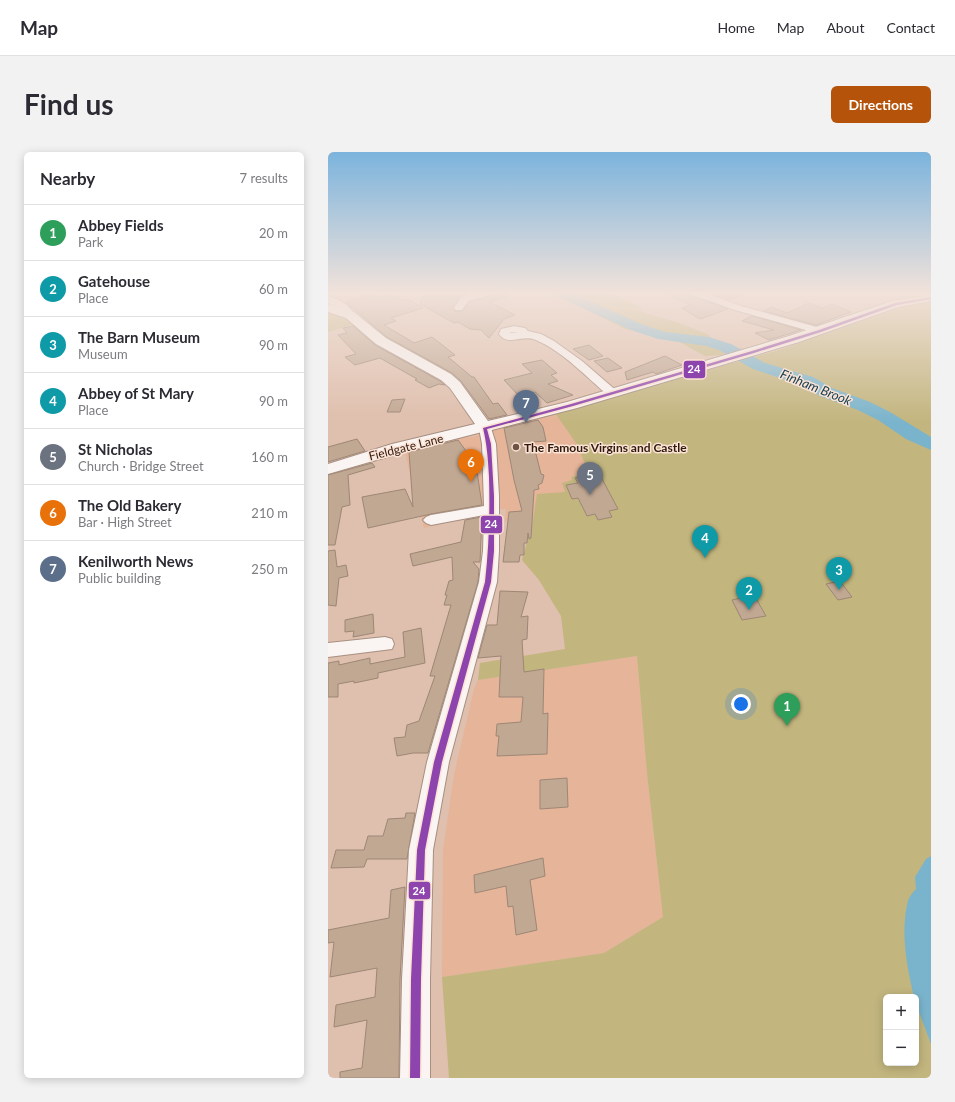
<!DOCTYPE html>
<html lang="en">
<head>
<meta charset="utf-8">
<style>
  body { margin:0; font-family:Lato,sans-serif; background:#f2f2f3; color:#2b2b33 }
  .controls { position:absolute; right:12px; bottom:12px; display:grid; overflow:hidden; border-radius:6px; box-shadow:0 2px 10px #0003 }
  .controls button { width:36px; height:36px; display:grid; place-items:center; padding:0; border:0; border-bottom:1px solid #e1e1e2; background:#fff; color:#2b2b33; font:20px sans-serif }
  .you { position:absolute; left:413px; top:552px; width:14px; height:14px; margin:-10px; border:3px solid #fff; border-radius:50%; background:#1a73e8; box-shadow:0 0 0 6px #1a73e833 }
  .badge { display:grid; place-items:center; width:26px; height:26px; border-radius:50%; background:#b45309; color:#fff; font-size:13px; font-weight:700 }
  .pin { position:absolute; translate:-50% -33px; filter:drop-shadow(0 1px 2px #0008) }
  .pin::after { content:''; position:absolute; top:21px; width:14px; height:12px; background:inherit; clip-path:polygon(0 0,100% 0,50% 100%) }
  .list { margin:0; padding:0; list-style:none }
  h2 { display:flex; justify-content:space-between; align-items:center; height:52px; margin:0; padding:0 16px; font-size:17px }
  h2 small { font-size:13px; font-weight:400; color:#7c7c81 }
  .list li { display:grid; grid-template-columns:26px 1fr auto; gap:12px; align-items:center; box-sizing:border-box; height:56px; padding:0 16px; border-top:1px solid #e1e1e2 }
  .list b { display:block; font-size:15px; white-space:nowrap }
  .list p { margin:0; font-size:13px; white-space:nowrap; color:#7c7c81 }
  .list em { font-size:13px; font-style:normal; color:#7c7c81 }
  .map { position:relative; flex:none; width:603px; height:926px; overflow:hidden; border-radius:6px }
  header { display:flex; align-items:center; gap:24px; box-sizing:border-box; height:56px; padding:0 20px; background:#fff; border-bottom:1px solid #e1e1e2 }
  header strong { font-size:19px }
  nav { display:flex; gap:22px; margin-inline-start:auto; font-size:14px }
  .intro { display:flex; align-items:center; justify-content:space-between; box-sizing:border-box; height:96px; padding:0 24px }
  h1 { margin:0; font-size:28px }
  .button { padding:10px 18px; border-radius:6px; background:#b45309; color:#fff; font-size:14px; font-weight:700 }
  main { display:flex; gap:24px; padding:0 24px }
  aside { flex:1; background:#fff; border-radius:6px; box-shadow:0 2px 10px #0003 }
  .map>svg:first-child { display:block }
  .built { fill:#e6b498 }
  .green { fill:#c2b57e; fill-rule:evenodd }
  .water { fill:#7ab4cc }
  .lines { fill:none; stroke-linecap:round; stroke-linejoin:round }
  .river { fill:#7ab4cc; fill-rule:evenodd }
  .building { fill:#c1a893; stroke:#9d8776 }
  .minor-casing { stroke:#a78f80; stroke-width:2 }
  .major-casing { stroke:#a78f80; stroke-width:2 }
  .minor { fill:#faf5f3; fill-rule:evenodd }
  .major { fill:#faf5f3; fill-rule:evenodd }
  .bus-1-casing { stroke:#fbe3d5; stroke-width:3 }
  .bus-1 { fill:#8e44ad; fill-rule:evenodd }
  .poi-dot { fill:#6d5446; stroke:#fbe3d5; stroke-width:1.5 }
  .labels { text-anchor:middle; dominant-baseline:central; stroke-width:3; stroke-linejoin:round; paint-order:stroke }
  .far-street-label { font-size:12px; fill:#301a0e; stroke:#fbe3d5 }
  .far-poi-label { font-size:12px; font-weight:bold; fill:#301a0e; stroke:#fbe3d5; text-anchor:start }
  .far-water-label { font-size:13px; font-style:italic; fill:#174153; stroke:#fbe3d5 }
  .line-badge { stroke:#fbe3d5; stroke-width:1.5 }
  .badge-label { font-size:11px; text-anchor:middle; font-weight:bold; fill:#fff }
</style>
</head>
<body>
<header>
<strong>Map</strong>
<nav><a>Home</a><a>Map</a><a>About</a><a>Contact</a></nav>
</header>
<div class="intro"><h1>Find us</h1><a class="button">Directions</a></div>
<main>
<aside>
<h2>Nearby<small>7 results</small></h2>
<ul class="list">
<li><span class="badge" style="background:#2e9e5b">1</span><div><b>Abbey Fields</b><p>Park</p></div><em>20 m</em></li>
<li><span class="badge" style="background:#0f9aa8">2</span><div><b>Gatehouse</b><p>Place</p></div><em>60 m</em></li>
<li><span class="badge" style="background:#0f9aa8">3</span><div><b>The Barn Museum</b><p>Museum</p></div><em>90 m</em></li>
<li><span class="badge" style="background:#0f9aa8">4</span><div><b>Abbey of St Mary</b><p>Place</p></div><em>90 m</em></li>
<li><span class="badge" style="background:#6b7280">5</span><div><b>St Nicholas</b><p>Church · Bridge Street</p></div><em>160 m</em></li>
<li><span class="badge" style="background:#e8710a">6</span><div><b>The Old Bakery</b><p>Bar · High Street</p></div><em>210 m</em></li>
<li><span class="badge" style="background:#5c6f8a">7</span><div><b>Kenilworth News</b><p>Public building</p></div><em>250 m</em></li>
</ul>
</aside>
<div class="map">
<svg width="603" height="926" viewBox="0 0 603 926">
  <rect width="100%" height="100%" fill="#dfbfad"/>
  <g class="built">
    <path d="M 227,261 L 250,294 L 260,321 L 243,325 L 244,328 L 234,331 L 237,340 L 209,343 L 205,368 L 177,369 L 178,357 L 157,358 L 155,363 L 143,364 L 96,376 L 76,297 L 129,285 L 145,285 L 170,275 Z"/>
    <path d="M 309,504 L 319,621 L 335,765 L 276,801 L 114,825 L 115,698 L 126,623 L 146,537 L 150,528 Z"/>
  </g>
  <g class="green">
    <path d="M 224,141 L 282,141 L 314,156 L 310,157 L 320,162 L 349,170 L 379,182 L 387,189 L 398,194 L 415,197 L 392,203 L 377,204 L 348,188 L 297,177 Z"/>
    <path d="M 603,150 L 603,926 L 121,926 L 114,825 L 276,801 L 335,765 L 319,621 L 309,504 L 150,528 L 152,511 L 237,497 L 233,464 L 211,428 L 194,408 L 205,368 L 209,342 L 237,340 L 234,331 L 244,328 L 243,325 L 260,321 L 250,294 L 227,261 L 451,198 L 583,152 ZM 558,845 L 588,845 L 588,911 L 558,911 Z"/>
    <path d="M 0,159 L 13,164 L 27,172 L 0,180 Z"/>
  </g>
  <path class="water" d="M 603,704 L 603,917 L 603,892 L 588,852 L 588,845 L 586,845 C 579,815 572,780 580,749 C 581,745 585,740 588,737 L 587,725 L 598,707 Z"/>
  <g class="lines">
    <path class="river" d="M 226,141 L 244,141 L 313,172 L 337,180 L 381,185 L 403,192 L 437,211 L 485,225 L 504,236 L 542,250 L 562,260 L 603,285 L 603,298 L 578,287 L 550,268 L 530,258 L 492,244 L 473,233 L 425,217 L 391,198 L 379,194 L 330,187 L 303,178 L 228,144 Z"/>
  </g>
  <g class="building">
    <path d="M 337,141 L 362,141 L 364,144 L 400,157 L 372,167 L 354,156 L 363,153 Z"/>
    <path d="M 380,141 L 417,141 L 402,148 Z"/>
    <path d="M 60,142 L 75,148 L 80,147 L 95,156 L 63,166 L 68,169 L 56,173 L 86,191 L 104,185 L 127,203 L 120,205 L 144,225 L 146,225 L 165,252 L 170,251 L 179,263 L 161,267 L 133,229 L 124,221 L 59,185 L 18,150 L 30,146 L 32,147 L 38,143 L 52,145 Z"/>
    <path d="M 137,142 L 132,144 L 125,155 L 127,159 L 134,160 L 141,150 L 161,144 L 164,142 L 178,142 L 178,145 L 162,150 L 187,163 L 176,167 L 161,186 L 153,178 L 142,177 L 130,170 L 126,171 L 92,152 L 96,143 Z"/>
    <path d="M 481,151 L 494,156 L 504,152 L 523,160 L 488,173 L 436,159 L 443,155 L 459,161 Z"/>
    <path d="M 424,164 L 473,178 L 441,188 L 427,181 L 446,178 L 414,169 Z"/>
    <path d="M 25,174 L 47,193 L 112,229 L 117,233 L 111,232 L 101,236 L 87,228 L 89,227 L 52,206 L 27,213 L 17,205 L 28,202 L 10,183 L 19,181 L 15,176 Z"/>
    <path d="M 261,193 L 275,204 L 261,208 L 245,197 Z"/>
    <path d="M 337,204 L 354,213 L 328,222 L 325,220 L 299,228 L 297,220 Z"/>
    <path d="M 280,206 L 294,216 L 279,220 L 266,209 Z"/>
    <path d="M 214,208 L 229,221 L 223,223 L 230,229 L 220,232 L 245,243 L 219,251 L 207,240 L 191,244 L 176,228 L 204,221 L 194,212 Z"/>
    <path d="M 77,247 L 72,260 L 59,260 L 64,248 Z"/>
    <path d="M 210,268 L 215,275 L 218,289 L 205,290 L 213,322 L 216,323 L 214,331 L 210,333 L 211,337 L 206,338 L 203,386 L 201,387 L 200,381 L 199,391 L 196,391 L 196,403 L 192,403 L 191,410 L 175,410 L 181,360 L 194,359 L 186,328 L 176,276 Z"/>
    <path d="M 29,287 L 37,299 L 0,310 L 0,295 Z"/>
    <path d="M 130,288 L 147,311 L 146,311 L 149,320 L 154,353 L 103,362 L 40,376 L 34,345 L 77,337 L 85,355 L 81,300 Z"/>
    <path d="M 44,311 L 47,315 L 20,323 L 22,353 L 14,355 L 7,393 L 0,393 L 0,323 Z"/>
    <path d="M 271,321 L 290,357 L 281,359 L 284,365 L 270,368 L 267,362 L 259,364 L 250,346 L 244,347 L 238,333 L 250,331 L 247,326 Z"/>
    <path d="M 154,365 L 152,410 L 145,410 L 151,417 L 150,430 L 100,601 L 85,601 L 69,604 L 66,586 L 77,585 L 79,573 L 91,569 L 107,524 L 102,524 L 123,453 L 116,453 L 119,443 L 117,443 L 121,429 L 125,428 L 124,405 L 85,414 L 82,402 L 133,390 L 137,368 Z"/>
    <path d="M 7,398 L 9,415 L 18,413 L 20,424 L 11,426 L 8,454 L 0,453 L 0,399 Z"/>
    <path d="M 512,429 L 524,445 L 510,448 L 498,432 Z"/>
    <path d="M 172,439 L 200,440 L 193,465 L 200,464 L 199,487 L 194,488 L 196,520 L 216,517 L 215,562 L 220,561 L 219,602 L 169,604 L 171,584 L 168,584 L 169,572 L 193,570 L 195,545 L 171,545 L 173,504 L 150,506 L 159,473 L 169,473 Z"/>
    <path d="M 426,443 L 438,464 L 414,468 L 404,448 Z"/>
    <path d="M 45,462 L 46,481 L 25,485 L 26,479 L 17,480 L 17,468 Z"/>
    <path d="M 93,476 L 97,511 L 50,521 L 50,526 L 26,531 L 26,529 L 10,532 L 10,545 L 0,545 L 0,511 L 11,509 L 11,513 L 42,506 L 42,512 L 77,505 L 75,480 Z"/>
    <path d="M 239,626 L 240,655 L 212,657 L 212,628 Z"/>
    <path d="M 78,661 L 87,661 L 79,707 L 39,707 L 36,715 L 3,716 L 8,698 L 36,698 L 40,684 L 55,684 L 60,667 L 77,666 Z"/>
    <path d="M 215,706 L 217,724 L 202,728 L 209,778 L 188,783 L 185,754 L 180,755 L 178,734 L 147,741 L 146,723 Z"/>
    <path d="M 77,735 L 72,827 L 71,926 L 12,926 L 12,920 L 34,916 L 39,868 L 6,875 L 8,853 L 47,845 L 49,816 L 2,825 L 6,790 L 0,791 L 0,778 L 61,766 L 63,738 Z"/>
  </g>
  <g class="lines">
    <defs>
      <g id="minor">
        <path d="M 148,141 L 163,141 L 161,143 L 140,149 L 134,158 L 128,158 L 126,156 L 133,145 Z"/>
        <path d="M 363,141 L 376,141 L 413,154 L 496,177 L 497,179 L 492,182 L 407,158 L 365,143 Z"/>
        <path d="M 590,141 L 603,141 L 603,146 L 592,143 Z"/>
        <path d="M 0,144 C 11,147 22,153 27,163 L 26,165 L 18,165 L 12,157 L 0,151 Z"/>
        <path d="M 186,174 L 197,176 L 200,179 L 213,182 L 226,189 L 254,209 L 291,241 L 289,244 L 281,244 C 258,225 236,200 208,188 C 194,182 180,195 171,182 L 173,177 ZM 184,180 L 190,180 L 181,181 Z"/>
        <path d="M 157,272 L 162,273 L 168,292 L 171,344 L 171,399 L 169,430 L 121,610 L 105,698 L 102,827 L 102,926 L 72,926 L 74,827 L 81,698 L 99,610 L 151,430 L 155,399 L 156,363 L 103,373 L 98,371 L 95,368 L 98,365 L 103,363 L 156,354 L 154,292 L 151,276 L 152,273 Z"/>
        <path d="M 57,485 L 64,487 L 66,492 L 64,497 L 0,505 L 0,491 Z"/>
      </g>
      <path id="major" d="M 603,143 L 603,149 L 570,155 L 471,190 L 249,256 L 164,278 L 163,279 L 154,280 L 76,300 L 0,322 L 0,312 L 64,292 L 147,272 L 122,236 L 113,228 L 48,192 L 18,166 L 0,160 L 0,152 L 26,160 L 58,186 L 123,222 L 132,230 L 160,269 L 239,250 L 461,184 L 564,149 Z"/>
    </defs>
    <use href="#minor" class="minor-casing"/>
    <use href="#major" class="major-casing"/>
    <use href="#minor" class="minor"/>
    <use href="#major" class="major"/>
    <defs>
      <path id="bus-1" d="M 603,145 L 603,147 L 569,153 L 493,180 L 426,201 L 245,254 L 159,277 L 163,292 L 166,344 L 166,399 L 163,430 L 114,610 L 97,698 L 93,827 L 92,926 L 82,926 L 83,827 L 89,698 L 106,610 L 157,430 C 161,395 162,360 161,325 C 160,307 159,293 155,276 L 243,252 L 424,199 L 491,178 L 567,151 Z"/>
    </defs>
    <use href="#bus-1" class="bus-1-casing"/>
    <use href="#bus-1" class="bus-1"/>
  </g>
  <linearGradient id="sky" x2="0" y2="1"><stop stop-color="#7cb4dd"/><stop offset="0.52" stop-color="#f1e2da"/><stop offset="1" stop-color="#f1e2da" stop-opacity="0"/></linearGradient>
  <rect width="603" height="270" fill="url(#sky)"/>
  <circle class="poi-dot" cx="188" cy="295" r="4"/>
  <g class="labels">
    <g class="far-street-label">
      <text transform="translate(78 295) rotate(-14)">Fieldgate Lane</text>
    </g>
    <g class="far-poi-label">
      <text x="196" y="295">The Famous Virgins and Castle</text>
    </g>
    <g class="far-water-label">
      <text transform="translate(488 235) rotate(22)">Finham Brook</text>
    </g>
  </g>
  <g class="line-badge">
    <rect x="355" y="208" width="23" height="19" rx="4" fill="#8e44ad"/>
    <rect x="152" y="363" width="23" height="19" rx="4" fill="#8e44ad"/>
    <rect x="80" y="729" width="23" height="19" rx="4" fill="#8e44ad"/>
  </g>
  <g class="badge-label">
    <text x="366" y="221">24</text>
    <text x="163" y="376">24</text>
    <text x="91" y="743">24</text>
  </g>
</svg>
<div class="controls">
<button>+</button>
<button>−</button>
</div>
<div class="you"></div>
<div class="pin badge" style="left:459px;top:574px;background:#2e9e5b">1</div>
<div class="pin badge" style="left:421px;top:458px;background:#0f9aa8">2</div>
<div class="pin badge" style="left:511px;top:438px;background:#0f9aa8">3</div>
<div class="pin badge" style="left:377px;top:406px;background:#0f9aa8">4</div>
<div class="pin badge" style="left:262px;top:343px;background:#6b7280">5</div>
<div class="pin badge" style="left:143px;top:330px;background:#e8710a">6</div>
<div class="pin badge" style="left:198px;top:271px;background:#5c6f8a">7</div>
</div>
</main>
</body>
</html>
